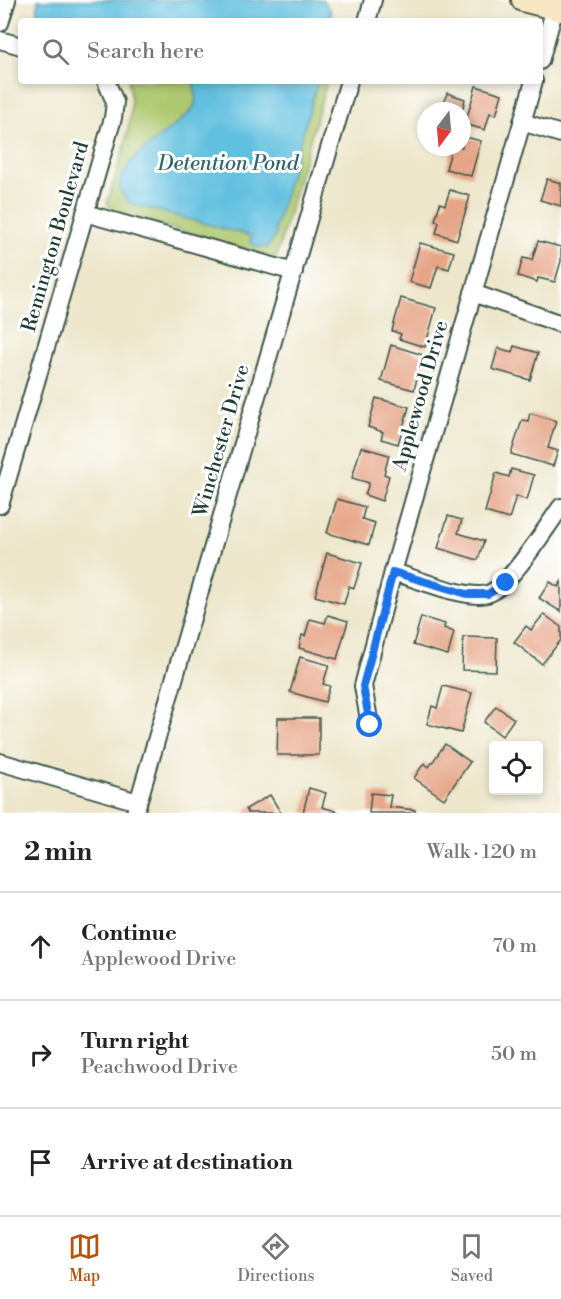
<!DOCTYPE html>
<html lang="en">
<head>
<meta charset="utf-8">
<style>
  body { margin:0; font-family:"Libre Bodoni",serif; background:#f2f2f2; color:#222 }
  .controls { position:absolute; right:18px; bottom:18px; display:grid; overflow:hidden; border-radius:6px; box-shadow:0 3px 9px #0003 }
  .controls button { width:54px; height:54px; display:grid; place-items:center; padding:0; border:0; border-bottom:2px solid #e0e0e0; background:#fff; color:#222; font:30px sans-serif }
  .compass { position:absolute; left:417px; top:102px; width:54px; height:54px; border-radius:50%; background:#fff; box-shadow:0 3px 9px #0003; rotate:196deg }
  .stop { position:absolute; width:18px; height:18px; margin:-14px; border:4px solid #1a73e8; border-radius:50%; background:#fff }
  .stop.end { background:#1a73e8; border-color:#fff; box-shadow:0 2px 6px #0008 }
  .list { margin:0; padding:0; list-style:none }
  h2 { display:flex; justify-content:space-between; align-items:center; height:78px; margin:0; padding:0 24px; font-size:26px }
  h2 small { font-size:20px; font-weight:400; color:#767676 }
  .list li { display:grid; grid-template-columns:39px 1fr auto; gap:18px; align-items:center; box-sizing:border-box; height:108px; padding:0 24px; border-top:2px solid #e0e0e0 }
  .list b { display:block; font-size:22px; white-space:nowrap }
  .list p { margin:0; font-size:20px; white-space:nowrap; color:#767676 }
  .list em { font-size:20px; font-style:normal; color:#767676 }
  .icon { flex:none; width:33px; height:33px; fill:none; stroke:currentColor; stroke-width:2; stroke-linecap:round; stroke-linejoin:round }
  .map { position:relative; flex:none; width:561px; height:813px; overflow:hidden }
  .search { position:absolute; background:#fff; box-shadow:0 3px 9px #0003; left:18px; right:18px; top:18px; height:66px; display:flex; align-items:center; gap:15px; box-sizing:border-box; padding:0 21px; border-radius:6px; color:#767676; font-size:22px }
  .sheet { height:402px; background:#fff }
  nav { display:flex; justify-content:space-around; align-items:center; box-sizing:border-box; height:84px; border-top:2px solid #e0e0e0; background:#fff; font-size:16px; color:#767676 }
  nav a { display:grid; justify-items:center; gap:3px }
  nav .on { color:#b45309 }
  .map>svg:first-child { display:block }
  .green { fill:#aec86e; stroke:#668251; stroke-width:1.5 }
  .water { fill:#61c0df; stroke:#407e8a; stroke-width:1.5 }
  .building { fill:#e6a587 }
  .lines { fill:none; stroke-linecap:round; stroke-linejoin:round }
  .street-casing { stroke:#3e564a; stroke-width:20 }
  .secondary-casing { stroke:#3e564a; stroke-width:26 }
  .street { stroke:#fff; stroke-width:16 }
  .secondary { stroke:#f9e7c3; stroke-width:22 }
  .route { stroke:#1a73e8; stroke-width:8 }
  .labels { text-anchor:middle; dominant-baseline:central; stroke-width:6; stroke-linejoin:round; paint-order:stroke }
  .street-label { font-size:20px; fill:#1f3d34; stroke:#fff }
  .water-label { font-size:21px; font-style:italic; fill:#336467; stroke:#fff }
</style>
</head>
<body>
<div class="map">
<svg width="561" height="813" viewBox="0 0 561 813">
  <rect width="100%" height="100%" fill="#fff"/>
  <filter id="ink" filterUnits="userSpaceOnUse"><feTurbulence type="fractalNoise" baseFrequency=".0167" numOctaves="2"/><feDisplacementMap in="SourceGraphic" scale="12" xChannelSelector="R" yChannelSelector="G"/><feConvolveMatrix kernelMatrix="1 2 1 2 8 2 1 2 1" color-interpolation-filters="sRGB"/></filter>
  <filter id="wash" filterUnits="userSpaceOnUse"><feTurbulence type="fractalNoise" baseFrequency=".008" numOctaves="4" result="noise"/><feDisplacementMap in="SourceGraphic" scale="24" xChannelSelector="R" yChannelSelector="G"/><feGaussianBlur stdDeviation="1.35" result="paint"/><feColorMatrix in="noise" values="0 0 0 0 0 0 0 0 0 0 0 0 0 0 0 0 0 1.4 0 .05"/><feComposite in="paint" operator="in"/></filter>
  <g filter="url(#wash)">
    <rect width="100%" height="100%" fill="#ede6ca"/>
    <path class="green" d="M 128,81 L 327,81 L 276,258 L 115,212 L 107,204 C 117,168 139,116 128,81 Z"/>
    <g class="water">
      <path d="M 38,0 L 323,0 L 330,10 L 333,21 L 38,21 L 36,18 Z"/>
      <path d="M 193,81 L 318,81 L 275,228 L 276,235 L 267,248 L 254,246 L 250,241 L 251,236 L 132,204 C 87,173 179,130 193,108 C 198,100 195,90 193,81 Z"/>
    </g>
    <g id="blocks">
      <g class="building">
        <path d="M 476,86 L 502,94 L 496,115 L 490,113 L 485,130 L 465,124 Z"/>
        <path d="M 447,93 L 465,99 L 462,111 L 442,111 Z"/>
        <path d="M 462,136 L 481,141 L 471,176 L 446,169 L 452,147 L 462,147 Z"/>
        <path d="M 547,179 L 561,183 L 561,206 L 540,200 Z"/>
        <path d="M 450,190 L 470,196 L 457,240 L 436,233 L 439,222 L 435,220 L 440,203 L 445,205 Z"/>
        <path d="M 538,241 L 561,247 L 561,261 L 555,282 L 538,278 L 537,282 L 518,276 L 523,258 L 532,260 Z"/>
        <path d="M 420,243 L 454,252 L 449,269 L 438,266 L 431,288 L 409,282 Z"/>
        <path d="M 401,298 L 436,308 L 425,347 L 399,339 L 401,334 L 392,331 Z"/>
        <path d="M 391,345 L 423,355 L 414,390 L 381,381 Z"/>
        <path d="M 514,346 L 538,353 L 530,380 L 492,369 L 498,348 L 512,352 Z"/>
        <path d="M 376,398 L 409,407 L 398,444 L 381,439 L 383,432 L 368,427 Z"/>
        <path d="M 530,413 L 556,421 L 548,448 L 558,451 L 553,466 L 511,454 L 522,420 L 528,421 Z"/>
        <path d="M 361,447 L 389,455 L 384,474 L 389,476 L 382,501 L 365,495 L 369,483 L 352,478 Z"/>
        <path d="M 511,469 L 534,475 L 527,500 L 516,496 L 509,519 L 485,512 L 496,473 L 509,477 Z"/>
        <path d="M 337,499 L 365,507 L 362,519 L 375,523 L 369,545 L 327,533 Z"/>
        <path d="M 448,516 L 462,520 L 458,533 L 484,541 L 478,560 L 438,548 Z"/>
        <path d="M 327,553 L 362,563 L 354,588 L 349,586 L 344,604 L 315,596 Z"/>
        <path d="M 550,582 L 558,587 L 561,582 L 561,612 L 539,598 Z"/>
        <path d="M 544,614 L 561,627 L 561,640 L 542,664 L 514,642 L 526,626 L 531,630 Z"/>
        <path d="M 328,615 L 348,621 L 337,659 L 299,648 L 302,635 L 305,636 L 310,619 L 325,623 Z"/>
        <path d="M 421,617 L 445,624 L 444,628 L 454,632 L 448,655 L 413,645 Z"/>
        <path d="M 463,637 L 497,638 L 496,671 L 462,670 Z"/>
        <path d="M 300,657 L 329,665 L 323,684 L 330,686 L 325,702 L 290,692 Z"/>
        <path d="M 443,686 L 472,693 L 461,733 L 427,724 L 432,706 L 437,708 Z"/>
        <path d="M 496,706 L 514,719 L 502,736 L 484,722 Z"/>
        <path d="M 278,718 L 319,718 L 319,755 L 277,755 Z"/>
        <path d="M 445,744 L 470,762 L 444,799 L 414,778 L 424,763 L 429,767 Z"/>
        <path d="M 309,788 L 326,793 L 322,807 L 342,813 L 303,813 Z"/>
        <path d="M 371,793 L 391,795 L 389,807 L 415,810 L 415,813 L 369,813 Z"/>
        <path d="M 270,795 L 281,813 L 248,813 L 246,809 Z"/>
      </g>
    </g>
  </g>
  <g filter="url(#ink)">
    <use href="#blocks" fill-opacity="0" stroke="#3e564a" stroke-width="1.5"/>
    <g class="lines">
      <defs>
        <g id="street">
          <path d="M 367,21 L 373,0"/>
          <path d="M 0,23 L 7,0"/>
          <path d="M 0,40 L 21,46"/>
          <path d="M 540,61 L 555,8"/>
          <path d="M 522,122 L 561,134"/>
          <path d="M 85,213 L 294,272"/>
          <path d="M 473,293 L 561,324"/>
          <path d="M 0,505 L 113,118 L 115,102 L 106,81"/>
          <path d="M 393,572 C 415,578 467,600 487,594 C 508,589 547,526 561,507"/>
          <path d="M 370,725 L 363,686 L 393,572 L 534,81"/>
          <path d="M 0,762 L 138,802"/>
          <path d="M 135,813 L 349,81"/>
        </g>
        <path id="secondary" d="M 523,0 L 561,10"/>
      </defs>
      <use href="#street" class="street-casing"/>
      <use href="#secondary" class="secondary-casing"/>
      <use href="#street" class="street"/>
      <use href="#secondary" class="secondary"/>
    </g>
  </g>
  <g class="lines" filter="url(#ink)">
    <path class="route" d="M 370,725 L 363,686 L 393,572 L 467,594 L 488,594 L 506,583"/>
  </g>
  <g class="labels">
    <g class="street-label">
      <text transform="translate(56 237) rotate(-74)">Remington Boulevard</text>
      <text transform="translate(421 396) rotate(-74)">Applewood Drive</text>
      <text transform="translate(222 441) rotate(-74)">Winchester Drive</text>
    </g>
    <g class="water-label">
      <text x="228" y="164">Detention Pond</text>
    </g>
  </g>
</svg>
<div class="controls">
<button><svg class="icon" aria-label="locate" viewBox="0 0 24 24"><circle cx="12" cy="12" r="6"/><path d="M12 2v4M12 18v4M2 12h4M18 12h4"/></svg></button>
</div>
<svg class="compass" viewBox="-18 -18 36 36"><path d="M0-13l5 13h-10z" fill="#e53935"/><path d="M0 13l5-13h-10z" fill="#767676"/></svg>
<div class="stop" style="left:370px;top:725px"></div>
<div class="stop end" style="left:506px;top:583px"></div>
<div class="search"><svg class="icon" aria-label="search" viewBox="0 0 24 24"><circle cx="10" cy="10" r="6"/><path d="M15 15l6 6"/></svg>Search here</div>
</div>
<section class="sheet">
<h2>2 min<small>Walk · 120 m</small></h2>
<ul class="list">
<li><svg class="icon" aria-label="ahead" viewBox="0 0 24 24"><path d="M12 20V5M6 11l6-6 6 6"/></svg><div><b>Continue</b><p>Applewood Drive</p></div><em>70 m</em></li>
<li><svg class="icon" aria-label="right" viewBox="0 0 24 24"><path d="M7 20v-9h11M14 6l5 5-5 5"/></svg><div><b>Turn right</b><p>Peachwood Drive</p></div><em>50 m</em></li>
<li><svg class="icon" aria-label="arrive" viewBox="0 0 24 24"><path d="M6 21V4h12l-3 4 3 4H6"/></svg><div><b>Arrive at destination</b></div></li>
</ul>
</section>
<nav>
<a class="on"><svg class="icon" aria-label="map" viewBox="0 0 24 24"><path d="M3 6l6-2 6 2 6-2v14l-6 2-6-2-6 2zM9 4v14M15 6v14"/></svg>Map</a>
<a><svg class="icon" aria-label="directions" viewBox="0 0 24 24"><path d="M12 3l9 9-9 9-9-9zM9 14v-3h6M13 9l2 2-2 2"/></svg>Directions</a>
<a><svg class="icon" aria-label="saved" viewBox="0 0 24 24"><path d="M7 4h10v16l-5-4-5 4z"/></svg>Saved</a>
</nav>
</body>
</html>
